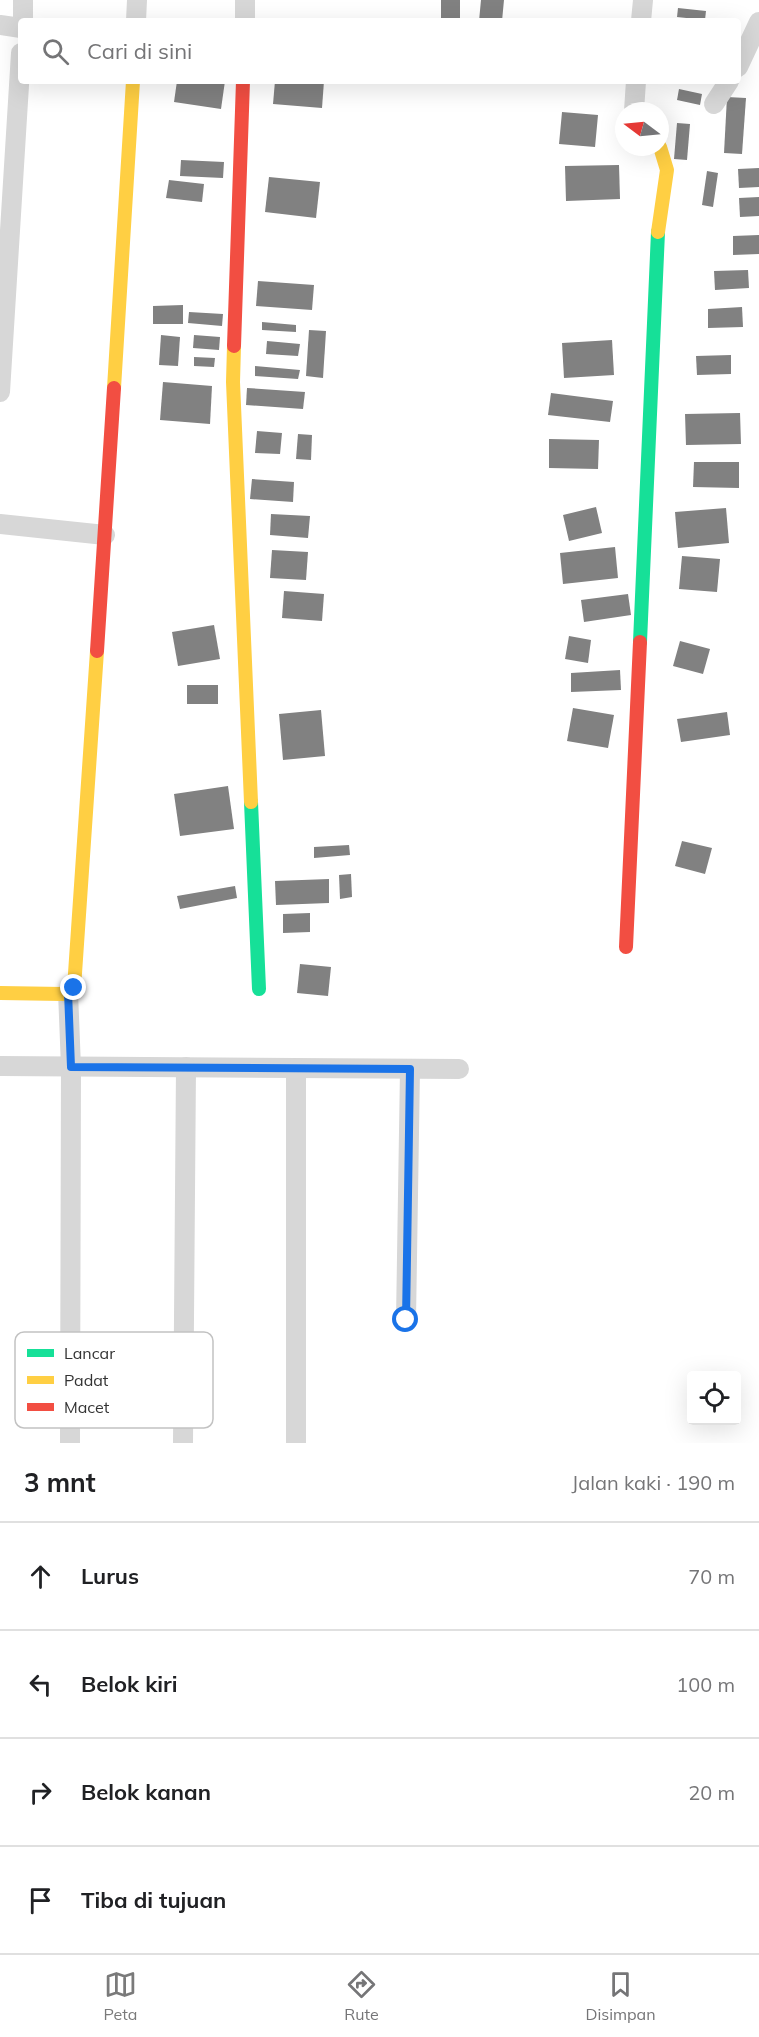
<!DOCTYPE html>
<html lang="id">
<head>
<meta charset="utf-8">
<style>
  body { margin:0; font-family:Mulish,sans-serif; background:#f2f2f2; color:#202124 }
  .controls { position:absolute; right:18px; bottom:18px; display:grid; overflow:hidden; border-radius:6px; box-shadow:0 6px 24px #0002 }
  .controls button { width:54px; height:54px; display:grid; place-items:center; padding:0; border:0; border-bottom:2px solid #e0e0e0; background:#fff; color:#202124; font:30px sans-serif }
  .compass { position:absolute; left:615px; top:102px; width:54px; height:54px; border-radius:50%; background:#fff; box-shadow:0 6px 24px #0002; rotate:286deg }
  .stop { position:absolute; width:18px; height:18px; margin:-14px; border:4px solid #1a73e8; border-radius:50%; background:#fff }
  .stop.end { background:#1a73e8; border-color:#fff; box-shadow:0 2px 6px #0008 }
  .list { margin:0; padding:0; list-style:none }
  h2 { display:flex; justify-content:space-between; align-items:center; height:78px; margin:0; padding:0 24px; font-size:26px }
  h2 small { font-size:20px; font-weight:400; color:#757577 }
  .list li { display:grid; grid-template-columns:39px 1fr auto; gap:18px; align-items:center; box-sizing:border-box; height:108px; padding:0 24px; border-top:2px solid #e0e0e0 }
  .list b { display:block; font-size:22px; white-space:nowrap }
  .list em { font-size:20px; font-style:normal; color:#757577 }
  .icon { flex:none; width:33px; height:33px; fill:none; stroke:currentColor; stroke-width:2; stroke-linecap:round; stroke-linejoin:round }
  .map { position:relative; flex:none; width:759px; height:1443px; overflow:hidden }
  .search { position:absolute; background:#fff; box-shadow:0 6px 24px #0002; left:18px; right:18px; top:18px; height:66px; display:flex; align-items:center; gap:15px; box-sizing:border-box; padding:0 21px; border-radius:6px; color:#757577; font-size:22px }
  .sheet { height:510px; background:#fff }
  nav { display:flex; justify-content:space-around; align-items:center; box-sizing:border-box; height:84px; border-top:2px solid #e0e0e0; background:#fff; font-size:16px; color:#757577 }
  nav a { display:grid; justify-items:center; gap:3px }
  nav .on { color:#7a7a7a }
  .map>svg:first-child { display:block }
  .building { fill:#818181 }
  .lines { fill:none; stroke-linecap:round; stroke-linejoin:round }
  .street { stroke:#d7d7d7; stroke-width:20 }
  .fast { stroke:#16e098; stroke-width:14 }
  .slow { stroke:#ffcf43; stroke-width:14 }
  .jam { stroke:#f24e42; stroke-width:14 }
  .route { stroke:#1a73e8; stroke-width:8 }
  .key { fill:#fff; stroke:#c2c2c2; stroke-width:1.5 }
  .key-label { font-size:16px; fill:#333 }
</style>
</head>
<body>
<div class="map">
<svg width="759" height="1443" viewBox="0 0 759 1443">
  <rect width="100%" height="100%" fill="#fff"/>
  <g class="building">
    <rect x="441" y="0" width="19" height="20"/>
    <path d="M 481,0 L 504,0 L 502,21 L 479,21 Z"/>
    <path d="M 678,8 L 706,11 L 705,20 L 677,17 Z"/>
    <path d="M 177,81 L 225,81 L 221,109 L 174,102 Z"/>
    <path d="M 275,81 L 324,81 L 322,108 L 273,104 Z"/>
    <path d="M 679,89 L 702,94 L 700,105 L 677,100 Z"/>
    <path d="M 727,97 L 746,98 L 742,154 L 724,153 Z"/>
    <path d="M 562,112 L 598,115 L 595,147 L 559,144 Z"/>
    <path d="M 677,123 L 690,124 L 687,160 L 674,159 Z"/>
    <path d="M 181,160 L 224,162 L 223,178 L 180,176 Z"/>
    <path d="M 619,165 L 620,199 L 566,201 L 565,166 Z"/>
    <path d="M 759,168 L 759,187 L 739,188 L 738,169 Z"/>
    <path d="M 707,171 L 718,173 L 713,207 L 702,205 Z"/>
    <path d="M 269,177 L 320,182 L 316,218 L 265,212 Z"/>
    <path d="M 169,180 L 204,184 L 202,202 L 166,198 Z"/>
    <path d="M 759,197 L 759,216 L 740,217 L 739,198 Z"/>
    <path d="M 759,235 L 759,254 L 733,255 L 733,236 Z"/>
    <path d="M 748,270 L 749,288 L 715,290 L 714,271 Z"/>
    <path d="M 258,281 L 314,285 L 312,310 L 256,306 Z"/>
    <path d="M 183,305 L 183,324 L 153,324 L 153,306 Z"/>
    <path d="M 742,307 L 743,327 L 708,328 L 708,309 Z"/>
    <path d="M 189,312 L 223,314 L 222,326 L 188,323 Z"/>
    <path d="M 262,322 L 296,325 L 296,332 L 262,330 Z"/>
    <path d="M 309,330 L 326,331 L 323,378 L 306,376 Z"/>
    <path d="M 161,335 L 180,337 L 178,366 L 159,365 Z"/>
    <path d="M 194,335 L 220,337 L 219,350 L 193,348 Z"/>
    <path d="M 612,340 L 614,375 L 564,378 L 562,343 Z"/>
    <path d="M 267,341 L 300,344 L 298,356 L 266,354 Z"/>
    <path d="M 731,355 L 731,374 L 697,375 L 696,356 Z"/>
    <path d="M 194,357 L 215,358 L 214,367 L 194,366 Z"/>
    <path d="M 255,366 L 300,370 L 298,379 L 255,376 Z"/>
    <path d="M 163,382 L 212,386 L 210,424 L 160,420 Z"/>
    <path d="M 247,388 L 305,392 L 303,409 L 246,405 Z"/>
    <path d="M 551,393 L 613,401 L 610,422 L 548,415 Z"/>
    <path d="M 740,413 L 741,444 L 686,445 L 685,414 Z"/>
    <path d="M 257,431 L 282,433 L 280,454 L 255,453 Z"/>
    <path d="M 298,434 L 312,435 L 311,460 L 296,459 Z"/>
    <path d="M 549,439 L 599,440 L 598,469 L 549,468 Z"/>
    <path d="M 694,462 L 739,462 L 739,488 L 693,487 Z"/>
    <path d="M 252,479 L 294,482 L 293,502 L 250,499 Z"/>
    <path d="M 596,507 L 602,533 L 569,541 L 563,515 Z"/>
    <path d="M 726,508 L 729,543 L 678,548 L 675,512 Z"/>
    <path d="M 271,514 L 310,516 L 308,538 L 270,535 Z"/>
    <path d="M 615,547 L 618,578 L 563,584 L 560,553 Z"/>
    <path d="M 272,550 L 308,552 L 306,580 L 270,578 Z"/>
    <path d="M 682,556 L 720,559 L 717,592 L 679,589 Z"/>
    <path d="M 284,591 L 324,594 L 322,621 L 282,618 Z"/>
    <path d="M 628,594 L 631,615 L 584,622 L 581,600 Z"/>
    <path d="M 214,625 L 220,659 L 178,666 L 172,632 Z"/>
    <path d="M 569,636 L 591,640 L 588,663 L 565,659 Z"/>
    <path d="M 680,641 L 710,649 L 703,674 L 673,666 Z"/>
    <path d="M 620,670 L 621,690 L 571,692 L 571,673 Z"/>
    <rect x="187" y="685" width="31" height="19"/>
    <path d="M 573,708 L 614,715 L 608,748 L 567,741 Z"/>
    <path d="M 321,710 L 325,756 L 283,760 L 279,714 Z"/>
    <path d="M 727,712 L 730,735 L 681,742 L 677,719 Z"/>
    <path d="M 228,786 L 234,829 L 180,836 L 174,794 Z"/>
    <path d="M 682,841 L 712,848 L 705,874 L 675,866 Z"/>
    <path d="M 349,845 L 350,855 L 314,858 L 314,847 Z"/>
    <path d="M 351,874 L 352,897 L 340,899 L 339,875 Z"/>
    <path d="M 329,879 L 329,903 L 276,905 L 275,881 Z"/>
    <path d="M 235,886 L 237,898 L 180,909 L 177,896 Z"/>
    <path d="M 310,913 L 310,932 L 283,933 L 283,914 Z"/>
    <path d="M 300,964 L 331,967 L 328,996 L 297,993 Z"/>
  </g>
  <g class="lines">
    <g class="street">
      <path d="M 23,21 L 23,0"/>
      <path d="M 136,21 L 137,0"/>
      <path d="M 245,21 L 245,0"/>
      <path d="M 641,21 L 643,0"/>
      <path d="M 0,25 L 21,28"/>
      <path d="M 738,67 L 759,22"/>
      <path d="M 714,104 L 729,81"/>
      <path d="M 634,111 L 636,81"/>
      <path d="M 0,392 L 21,53"/>
      <path d="M 0,524 L 105,535"/>
      <path d="M 68,992 L 71,1067 L 70,1443"/>
      <path d="M 0,1066 L 459,1069"/>
      <path d="M 406,1320 L 410,1069"/>
      <path d="M 183,1443 L 186,1067"/>
      <path d="M 296,1443 L 296,1068"/>
    </g>
    <g class="fast">
      <path d="M 640,642 L 658,232"/>
      <path d="M 251,802 L 259,989"/>
    </g>
    <g class="slow">
      <path d="M 658,232 L 667,170 L 660,147"/>
      <path d="M 234,346 L 233,382 L 251,802"/>
      <path d="M 114,388 L 133,81"/>
      <path d="M 0,993 L 63,994 L 74,988 L 97,651"/>
    </g>
    <g class="jam">
      <path d="M 234,346 L 243,81"/>
      <path d="M 97,651 L 114,388"/>
      <path d="M 626,947 L 640,642"/>
    </g>
  </g>
  <g class="lines">
    <path class="route" d="M 74,988 L 68,992 L 71,1067 L 410,1069 L 406,1320"/>
  </g>
  <rect x="15" y="1332" width="198" height="96" rx="9" class="key"/>
  <rect x="27" y="1349" width="27" height="8" fill="#16e098"/>
  <rect x="27" y="1376" width="27" height="8" fill="#ffcf43"/>
  <rect x="27" y="1403" width="27" height="8" fill="#f24e42"/>
  <g class="key-label">
    <text x="64" y="1359">Lancar</text>
    <text x="64" y="1386">Padat</text>
    <text x="64" y="1413">Macet</text>
  </g>
</svg>
<div class="controls">
<button><svg class="icon" aria-label="locate" viewBox="0 0 24 24"><circle cx="12" cy="12" r="6"/><path d="M12 2v4M12 18v4M2 12h4M18 12h4"/></svg></button>
</div>
<svg class="compass" viewBox="-18 -18 36 36"><path d="M0-13l5 13h-10z" fill="#e53935"/><path d="M0 13l5-13h-10z" fill="#757577"/></svg>
<div class="stop" style="left:406px;top:1320px"></div>
<div class="stop end" style="left:74px;top:988px"></div>
<div class="search"><svg class="icon" aria-label="search" viewBox="0 0 24 24"><circle cx="10" cy="10" r="6"/><path d="M15 15l6 6"/></svg>Cari di sini</div>
</div>
<section class="sheet">
<h2>3 mnt<small>Jalan kaki · 190 m</small></h2>
<ul class="list">
<li><svg class="icon" aria-label="ahead" viewBox="0 0 24 24"><path d="M12 20V5M6 11l6-6 6 6"/></svg><div><b>Lurus</b></div><em>70 m</em></li>
<li><svg class="icon" aria-label="left" viewBox="0 0 24 24"><path d="M17 20v-9H6M10 6l-5 5 5 5"/></svg><div><b>Belok kiri</b></div><em>100 m</em></li>
<li><svg class="icon" aria-label="right" viewBox="0 0 24 24"><path d="M7 20v-9h11M14 6l5 5-5 5"/></svg><div><b>Belok kanan</b></div><em>20 m</em></li>
<li><svg class="icon" aria-label="arrive" viewBox="0 0 24 24"><path d="M6 21V4h12l-3 4 3 4H6"/></svg><div><b>Tiba di tujuan</b></div></li>
</ul>
</section>
<nav>
<a class="on"><svg class="icon" aria-label="map" viewBox="0 0 24 24"><path d="M3 6l6-2 6 2 6-2v14l-6 2-6-2-6 2zM9 4v14M15 6v14"/></svg>Peta</a>
<a><svg class="icon" aria-label="directions" viewBox="0 0 24 24"><path d="M12 3l9 9-9 9-9-9zM9 14v-3h6M13 9l2 2-2 2"/></svg>Rute</a>
<a><svg class="icon" aria-label="saved" viewBox="0 0 24 24"><path d="M7 4h10v16l-5-4-5 4z"/></svg>Disimpan</a>
</nav>
</body>
</html>
